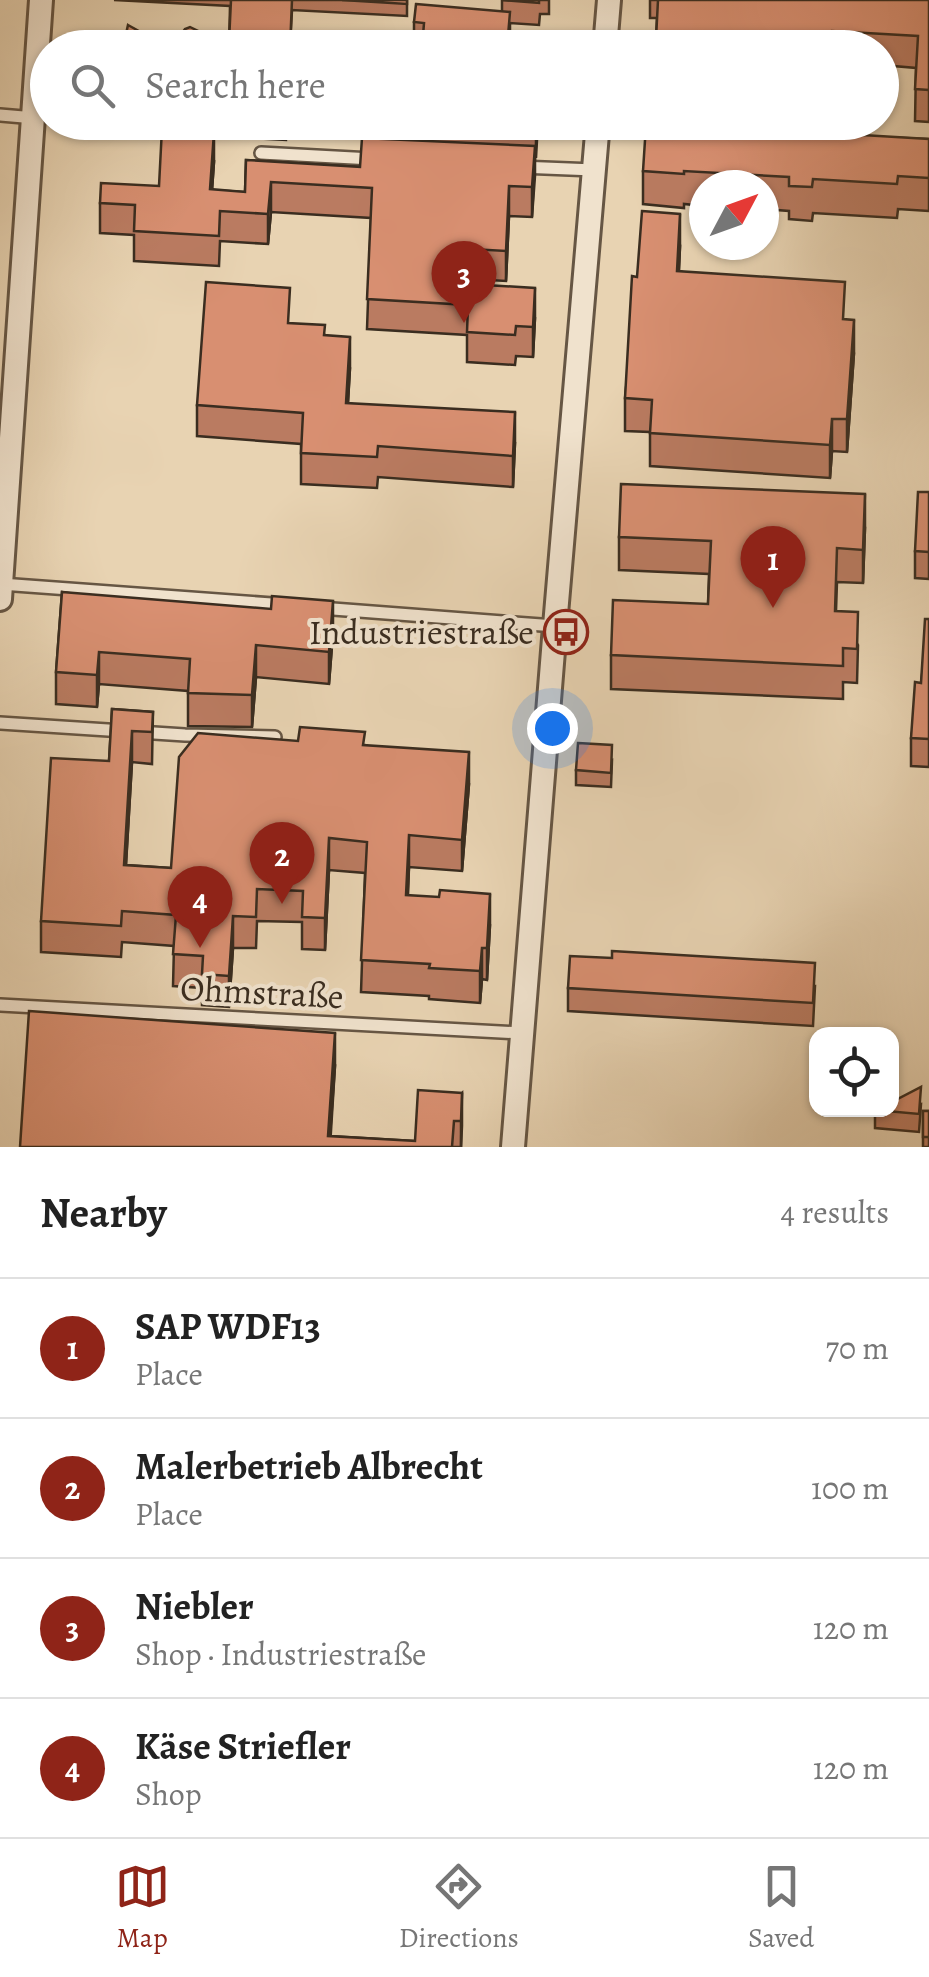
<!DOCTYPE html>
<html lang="en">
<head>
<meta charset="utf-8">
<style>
  body { margin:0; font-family:Alegreya,serif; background:#f2f2f2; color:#222 }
  .controls { position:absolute; right:30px; bottom:30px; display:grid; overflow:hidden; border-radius:20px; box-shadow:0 2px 8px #0004 }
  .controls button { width:90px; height:90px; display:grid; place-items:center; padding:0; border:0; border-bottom:2px solid #e0e0e0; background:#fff; color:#222; font:50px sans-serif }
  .compass { position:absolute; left:689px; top:170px; width:90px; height:90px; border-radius:50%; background:#fff; box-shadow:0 2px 8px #0004; rotate:49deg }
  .you { position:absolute; left:552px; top:728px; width:35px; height:35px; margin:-25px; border:8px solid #fff; border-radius:50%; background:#1a73e8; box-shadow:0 0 0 15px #1a73e833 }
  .badge { display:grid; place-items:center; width:65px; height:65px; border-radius:50%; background:#8f2418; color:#fff; font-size:32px; font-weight:700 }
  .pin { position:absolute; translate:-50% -82px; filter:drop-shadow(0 2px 5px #0008) }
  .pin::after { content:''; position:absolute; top:52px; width:35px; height:30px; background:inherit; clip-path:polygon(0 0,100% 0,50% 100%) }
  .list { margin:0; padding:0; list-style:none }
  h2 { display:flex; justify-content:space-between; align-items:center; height:130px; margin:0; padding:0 40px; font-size:42px }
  h2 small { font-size:32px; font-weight:400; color:#767676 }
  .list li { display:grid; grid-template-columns:65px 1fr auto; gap:30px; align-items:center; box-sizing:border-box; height:140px; padding:0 40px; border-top:2px solid #e0e0e0 }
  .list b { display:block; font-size:38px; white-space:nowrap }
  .list p { margin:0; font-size:32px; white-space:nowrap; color:#767676 }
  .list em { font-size:32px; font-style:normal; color:#767676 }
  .icon { flex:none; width:55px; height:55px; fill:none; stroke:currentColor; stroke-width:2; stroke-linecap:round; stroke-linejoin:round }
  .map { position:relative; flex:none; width:929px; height:1147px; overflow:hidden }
  .search { position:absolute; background:#fff; box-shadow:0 2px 8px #0004; left:30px; right:30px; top:30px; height:110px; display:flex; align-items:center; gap:25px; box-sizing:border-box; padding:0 35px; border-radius:55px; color:#767676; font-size:38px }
  .sheet { height:690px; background:#fff }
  nav { display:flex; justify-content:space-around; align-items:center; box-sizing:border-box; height:140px; border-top:2px solid #e0e0e0; background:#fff; font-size:28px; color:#767676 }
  nav a { display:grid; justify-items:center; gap:5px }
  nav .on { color:#8f2418 }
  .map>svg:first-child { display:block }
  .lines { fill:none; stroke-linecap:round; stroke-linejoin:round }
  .lane-casing { stroke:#665644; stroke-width:16 }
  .street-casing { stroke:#665644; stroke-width:28 }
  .lane { stroke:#f0e2cd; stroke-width:11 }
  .street { stroke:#f0e2cd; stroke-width:22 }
  .wall { fill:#ba7b61; stroke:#3a2d20; stroke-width:2.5 }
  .shaded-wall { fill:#97644f; stroke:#3a2d20; stroke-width:2.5 }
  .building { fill:#d88f71; stroke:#3a2d20; stroke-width:2.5 }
  .labels { text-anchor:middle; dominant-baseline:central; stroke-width:8; stroke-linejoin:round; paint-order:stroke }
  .poi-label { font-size:35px; fill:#3a2d20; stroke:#f0e2cd; text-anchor:end }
  .street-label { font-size:35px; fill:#3a2d20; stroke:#f0e2cd }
</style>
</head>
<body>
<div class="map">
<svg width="929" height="1147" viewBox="0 0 929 1147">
  <rect width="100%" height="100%" fill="#e8d3b2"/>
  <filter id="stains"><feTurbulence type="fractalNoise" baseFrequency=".002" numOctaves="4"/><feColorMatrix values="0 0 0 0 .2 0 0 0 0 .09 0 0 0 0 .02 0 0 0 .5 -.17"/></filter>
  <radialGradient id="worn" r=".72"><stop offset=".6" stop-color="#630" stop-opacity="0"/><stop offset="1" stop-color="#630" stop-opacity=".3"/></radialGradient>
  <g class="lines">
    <defs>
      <g id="lane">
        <path d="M 0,115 L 35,118"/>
        <path d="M 261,153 L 372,159"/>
        <path d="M 520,167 L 594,170"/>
        <path d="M 1,584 L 286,605"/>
        <path d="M 320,608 L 555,626"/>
        <path d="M 0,723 L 185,735 L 275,737"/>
        <path d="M 0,1005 L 521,1033"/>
      </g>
      <g id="street">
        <path d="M 605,48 L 609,0"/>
        <path d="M 0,599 L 41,0"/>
        <path d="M 513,1147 L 555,626 L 598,122"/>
      </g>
    </defs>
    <use href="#lane" class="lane-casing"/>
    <use href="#street" class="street-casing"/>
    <use href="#lane" class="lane"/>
    <use href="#street" class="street"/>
  </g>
  <g class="wall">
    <path d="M 114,0 L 407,0 L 407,16 L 292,10 L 290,48 L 229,48 L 230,6 Z"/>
    <path d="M 502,0 L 549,0 L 549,14 L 540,14 L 539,25 L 510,23 L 510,48 L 414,48 L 414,22 L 502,11 Z"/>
    <path d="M 650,0 L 929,0 L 929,122 L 915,121 L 916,68 L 882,65 L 882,48 L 652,48 L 656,39 L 657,18 L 650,18 Z"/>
    <path d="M 93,122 L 148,122 L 143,129 Z"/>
    <path d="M 249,122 L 287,122 L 286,140 L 249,138 Z"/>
    <path d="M 416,122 L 538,122 L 535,158 L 532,217 L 509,216 L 506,281 L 471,279 L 470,284 L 535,318 L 533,357 L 516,356 L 515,365 L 467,362 L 467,335 L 367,329 L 371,218 L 271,212 L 268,244 L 220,241 L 219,266 L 134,261 L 134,235 L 100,233 L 100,203 L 159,186 L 214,162 L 212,190 L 245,192 L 246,160 L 360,167 L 416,140 Z"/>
    <path d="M 760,122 L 827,122 L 826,132 L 760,126 Z"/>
    <path d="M 713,130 L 929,139 L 929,211 L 898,209 L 897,218 L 813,213 L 812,221 L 789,219 L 789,211 L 764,209 L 764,185 L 704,185 L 704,206 L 684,204 L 684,208 L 643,204 L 643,171 Z"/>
    <path d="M 680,247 L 679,271 L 845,320 L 854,353 L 847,452 L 832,451 L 830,478 L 650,466 L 650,432 L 625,431 L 625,398 L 637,277 Z"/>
    <path d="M 325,335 L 350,368 L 348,403 L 515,443 L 513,487 L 378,477 L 377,488 L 301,484 L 301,444 L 197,436 L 197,405 Z"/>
    <path d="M 929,492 L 929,579 L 915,578 L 915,551 Z"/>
    <path d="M 865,528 L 863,583 L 837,582 L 836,611 L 858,645 L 857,683 L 843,682 L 843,699 L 611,689 L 611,655 L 708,604 L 709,574 L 619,570 L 619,537 Z"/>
    <path d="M 62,592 L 333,633 L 329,684 L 256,677 L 252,727 L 188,726 L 188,691 L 99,684 L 97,707 L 56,704 L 56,672 Z"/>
    <path d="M 929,619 L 929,767 L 911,766 L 911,738 L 921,683 Z"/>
    <path d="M 112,709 L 153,712 L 152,764 L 132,762 L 126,865 L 171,868 L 298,741 L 365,745 L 469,784 L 462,871 L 409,867 L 408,895 L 490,925 L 487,980 L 482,979 L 480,1003 L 429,999 L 429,996 L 361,992 L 365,873 L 329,870 L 325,950 L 302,949 L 302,922 L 257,921 L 256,948 L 233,948 L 229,1007 L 202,1005 L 202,988 L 173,986 L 174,946 L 122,942 L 121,957 L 41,952 L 41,921 L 109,761 Z"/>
    <path d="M 612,760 L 611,787 L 576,785 L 576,770 Z"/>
    <path d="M 815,986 L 813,1026 L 568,1011 L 568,988 Z"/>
    <path d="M 335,1066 L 330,1136 L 415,1141 L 462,1093 L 461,1147 L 20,1147 Z"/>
    <path d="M 921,1104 L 919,1132 L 875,1128 L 875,1110 Z"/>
    <rect x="923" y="1111" width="6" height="36"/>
  </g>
  <g class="shaded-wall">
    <path d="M 536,122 L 538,122 L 536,158 Z"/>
    <path d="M 214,132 L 214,162 L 210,219 L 210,189 Z"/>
    <path d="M 535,146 L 535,176 L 532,217 L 532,187 Z"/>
    <path d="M 271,182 L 271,212 L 268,244 L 268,214 Z"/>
    <path d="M 509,186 L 509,216 L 506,281 L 506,251 Z"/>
    <path d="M 680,214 L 680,247 L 677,304 L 677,271 Z"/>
    <path d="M 535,288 L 535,318 L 533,357 L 533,327 Z"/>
    <path d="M 854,320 L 854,353 L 847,452 L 847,419 Z"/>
    <path d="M 350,337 L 350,368 L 346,434 L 346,403 Z"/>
    <path d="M 515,412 L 515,443 L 513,487 L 513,456 Z"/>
    <path d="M 832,419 L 832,451 L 830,478 L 830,445 Z"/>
    <path d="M 865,494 L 865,528 L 863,583 L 863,550 Z"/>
    <path d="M 333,601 L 333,633 L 329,684 L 329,652 Z"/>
    <path d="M 256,645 L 256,677 L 252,727 L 252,695 Z"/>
    <path d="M 99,652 L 99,684 L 97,707 L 97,675 Z"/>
    <path d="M 132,731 L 132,762 L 124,897 L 124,865 Z"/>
    <path d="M 469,752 L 469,784 L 462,871 L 462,840 Z"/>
    <path d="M 409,835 L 409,867 L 406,926 L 406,895 Z"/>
    <path d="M 329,838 L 329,870 L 325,950 L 325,918 Z"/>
    <path d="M 490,894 L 490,925 L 487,980 L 487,948 Z"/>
    <path d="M 233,916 L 233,948 L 229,1007 L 229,976 Z"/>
    <path d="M 482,948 L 482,979 L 480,1003 L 480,971 Z"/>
    <path d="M 335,1033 L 335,1066 L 330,1147 L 328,1147 Z"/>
    <path d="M 462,1093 L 462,1126 L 461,1147 L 461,1121 Z"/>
  </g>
  <g class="building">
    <path d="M 231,0 L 292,0 L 290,48 L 252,48 L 252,44 L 229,42 Z"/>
    <path d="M 342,0 L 407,0 L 407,4 Z"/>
    <path d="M 502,0 L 539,0 L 539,3 Z"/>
    <path d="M 658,0 L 929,0 L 929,90 L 915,89 L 918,36 L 832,31 L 830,48 L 652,48 L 653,39 L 656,39 Z"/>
    <path d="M 416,4 L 510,12 L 507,48 L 422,48 L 424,23 L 414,22 Z"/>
    <path d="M 128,25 L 146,35 L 176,41 L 185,29 L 190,27 L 198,31 L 206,48 L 120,48 L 124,43 Z"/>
    <path d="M 249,122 L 286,122 L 286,127 L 249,125 Z"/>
    <path d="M 447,122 L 536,122 L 536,127 Z"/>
    <path d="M 646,125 L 713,130 L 713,126 L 929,139 L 929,178 L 898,176 L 897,184 L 813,179 L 812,187 L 789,186 L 789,177 L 684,171 L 684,174 L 643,171 Z"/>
    <path d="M 162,128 L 214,132 L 210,189 L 245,192 L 246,160 L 360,167 L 362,138 L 535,146 L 532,187 L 509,186 L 506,251 L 471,249 L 469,284 L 535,288 L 533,327 L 516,326 L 515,335 L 467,332 L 468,305 L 367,299 L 372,188 L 271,182 L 268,214 L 220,211 L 219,236 L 134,231 L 135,205 L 100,203 L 101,183 L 159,186 Z"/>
    <path d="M 642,211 L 680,214 L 677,271 L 845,282 L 843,319 L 854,320 L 847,419 L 832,419 L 830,445 L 650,433 L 652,400 L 625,398 L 632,276 L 637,277 Z"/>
    <path d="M 206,282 L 290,288 L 288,323 L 325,325 L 324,335 L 350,337 L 346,403 L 515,412 L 513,456 L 378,446 L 377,457 L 301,453 L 303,413 L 197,405 Z"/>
    <path d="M 621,484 L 865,494 L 863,550 L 837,548 L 835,611 L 858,612 L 857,649 L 843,648 L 843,666 L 611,655 L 613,600 L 708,604 L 711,541 L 619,537 Z"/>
    <path d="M 918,492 L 929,492 L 929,552 L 915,551 Z"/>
    <path d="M 62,592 L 271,609 L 272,596 L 333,601 L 329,652 L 256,645 L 252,695 L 188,693 L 190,659 L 99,652 L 97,675 L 56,672 Z"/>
    <path d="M 925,619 L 929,619 L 929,739 L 911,738 L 915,682 L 921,683 Z"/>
    <path d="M 112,709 L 153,712 L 152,732 L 132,731 L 124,865 L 171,868 L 179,757 L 198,733 L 298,741 L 300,727 L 365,732 L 363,745 L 469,752 L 462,840 L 409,835 L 406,895 L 439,897 L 440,890 L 490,894 L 487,948 L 482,948 L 480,971 L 429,968 L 430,964 L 361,960 L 367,842 L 329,838 L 325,918 L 302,917 L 303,891 L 257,889 L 256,917 L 233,916 L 229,976 L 202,974 L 203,956 L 173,954 L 176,915 L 122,911 L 121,926 L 41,921 L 51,758 L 109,761 Z"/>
    <path d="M 578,743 L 612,745 L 611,773 L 576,770 Z"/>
    <path d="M 612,951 L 815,963 L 813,1003 L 568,988 L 570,956 L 612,958 Z"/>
    <path d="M 29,1011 L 335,1033 L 328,1136 L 415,1141 L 418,1090 L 462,1093 L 461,1121 L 454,1121 L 452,1147 L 20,1147 Z"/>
    <path d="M 921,1087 L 919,1114 L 875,1110 L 892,1110 L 892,1102 Z"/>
    <rect x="923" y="1111" width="6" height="26"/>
  </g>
  <defs>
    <symbol id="bus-ring" viewBox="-11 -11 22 22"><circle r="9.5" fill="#f0e2cd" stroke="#8f2418" stroke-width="1.5"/><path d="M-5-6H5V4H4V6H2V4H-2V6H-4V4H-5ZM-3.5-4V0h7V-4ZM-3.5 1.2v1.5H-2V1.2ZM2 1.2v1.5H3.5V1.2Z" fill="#8f2418"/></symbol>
  </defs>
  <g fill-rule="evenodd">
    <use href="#bus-ring" x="541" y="607" width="50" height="50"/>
  </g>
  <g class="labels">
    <g class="poi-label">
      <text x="534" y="632">Industriestraße</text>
    </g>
    <g class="street-label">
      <text transform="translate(262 992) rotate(3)">Ohmstraße</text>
    </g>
  </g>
  <rect width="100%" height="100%" filter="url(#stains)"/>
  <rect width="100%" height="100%" fill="url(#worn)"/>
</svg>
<div class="controls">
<button><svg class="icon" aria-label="locate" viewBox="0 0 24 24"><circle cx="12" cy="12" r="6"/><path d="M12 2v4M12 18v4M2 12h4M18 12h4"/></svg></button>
</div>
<svg class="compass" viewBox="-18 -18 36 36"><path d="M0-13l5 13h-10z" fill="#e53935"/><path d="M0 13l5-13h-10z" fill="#767676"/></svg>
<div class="you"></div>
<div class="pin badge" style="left:773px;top:608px">1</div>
<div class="pin badge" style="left:282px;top:904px">2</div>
<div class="pin badge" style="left:464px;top:323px">3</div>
<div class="pin badge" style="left:200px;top:948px">4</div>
<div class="search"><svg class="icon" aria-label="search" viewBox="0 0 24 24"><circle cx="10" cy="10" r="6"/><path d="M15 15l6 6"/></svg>Search here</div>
</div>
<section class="sheet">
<h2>Nearby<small>4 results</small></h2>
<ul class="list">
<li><span class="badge">1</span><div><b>SAP WDF13</b><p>Place</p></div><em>70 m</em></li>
<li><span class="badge">2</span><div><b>Malerbetrieb Albrecht</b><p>Place</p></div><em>100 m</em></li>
<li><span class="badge">3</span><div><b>Niebler</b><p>Shop · Industriestraße</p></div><em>120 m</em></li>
<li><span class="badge">4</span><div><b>Käse Striefler</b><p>Shop</p></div><em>120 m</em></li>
</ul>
</section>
<nav>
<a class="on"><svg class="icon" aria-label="map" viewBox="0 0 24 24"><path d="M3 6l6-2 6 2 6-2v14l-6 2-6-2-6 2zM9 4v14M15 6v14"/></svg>Map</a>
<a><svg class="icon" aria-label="directions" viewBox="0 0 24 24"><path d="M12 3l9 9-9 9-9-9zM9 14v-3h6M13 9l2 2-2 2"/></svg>Directions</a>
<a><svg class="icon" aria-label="saved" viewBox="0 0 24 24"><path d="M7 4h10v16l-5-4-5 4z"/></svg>Saved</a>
</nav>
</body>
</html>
